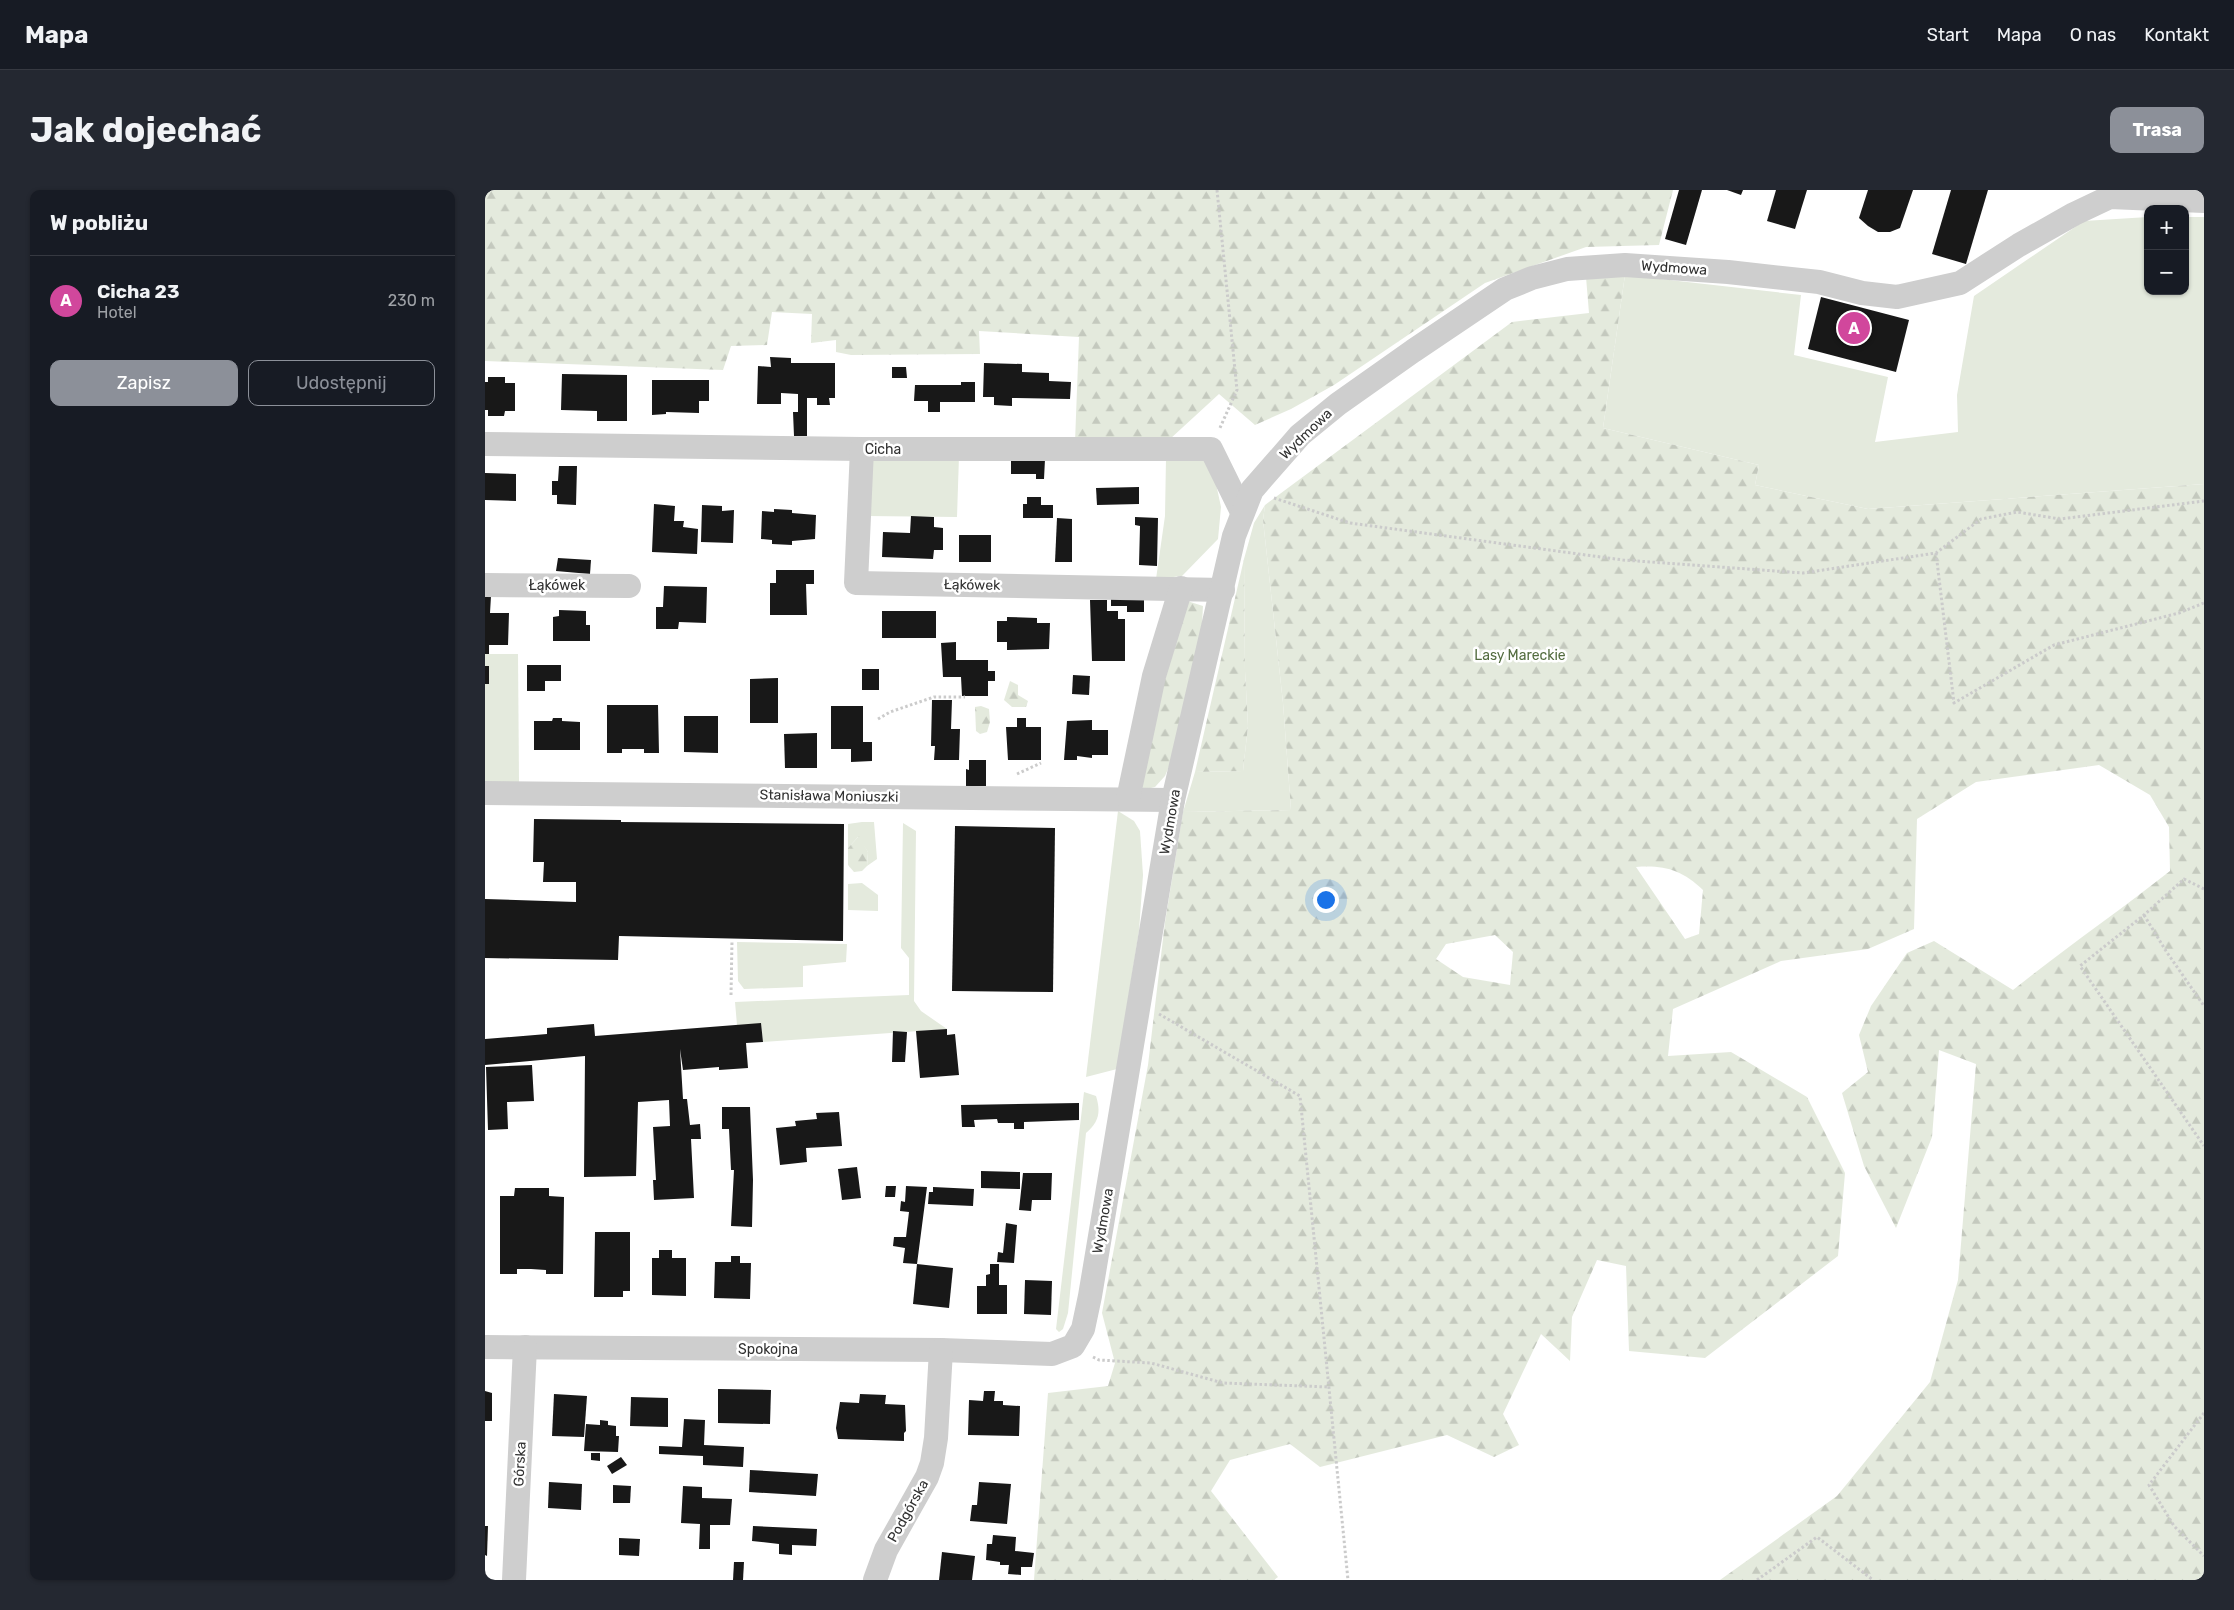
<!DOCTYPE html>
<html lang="pl">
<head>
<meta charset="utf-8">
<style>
  body { margin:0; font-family:Rubik,sans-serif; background:#242831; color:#f1f3f6 }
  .controls { position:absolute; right:15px; top:15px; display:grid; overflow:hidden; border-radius:10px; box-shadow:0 1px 4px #0004 }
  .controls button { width:45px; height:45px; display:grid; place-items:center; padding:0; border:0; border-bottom:1px solid #363941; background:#171b24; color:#f1f3f6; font:25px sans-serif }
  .you { position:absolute; left:840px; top:709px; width:18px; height:18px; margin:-12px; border:4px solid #fff; border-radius:50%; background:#1a73e8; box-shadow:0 0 0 8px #1a73e833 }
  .badge { display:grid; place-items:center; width:32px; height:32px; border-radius:50%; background:#8c9099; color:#fff; font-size:16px; font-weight:700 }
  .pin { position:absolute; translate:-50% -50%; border:2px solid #fff; box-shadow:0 1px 5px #0006 }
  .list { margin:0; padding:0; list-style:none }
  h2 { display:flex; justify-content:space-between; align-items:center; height:65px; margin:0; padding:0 20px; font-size:21px }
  h2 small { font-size:16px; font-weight:400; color:#9ea1a6 }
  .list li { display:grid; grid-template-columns:32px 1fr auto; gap:15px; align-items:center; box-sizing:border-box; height:90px; padding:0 20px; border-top:1px solid #363941 }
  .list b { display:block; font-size:19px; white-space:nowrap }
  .list p { margin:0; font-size:16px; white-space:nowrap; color:#9ea1a6 }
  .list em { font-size:16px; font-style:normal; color:#9ea1a6 }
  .actions { display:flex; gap:10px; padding:15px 20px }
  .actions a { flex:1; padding:11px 0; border:1px solid #8c9099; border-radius:10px; text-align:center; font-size:18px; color:#8c9099 }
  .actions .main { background:#8c9099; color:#fff }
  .map { position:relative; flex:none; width:1719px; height:1390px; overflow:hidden; border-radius:10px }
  header { display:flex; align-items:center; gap:30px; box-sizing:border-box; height:70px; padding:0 25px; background:#171b24; border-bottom:1px solid #363941 }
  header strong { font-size:24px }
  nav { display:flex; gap:28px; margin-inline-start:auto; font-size:18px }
  .intro { display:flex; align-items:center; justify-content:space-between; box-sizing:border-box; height:120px; padding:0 30px }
  h1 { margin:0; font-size:35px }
  .button { padding:12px 22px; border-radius:10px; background:#8c9099; color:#fff; font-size:18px; font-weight:700 }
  main { display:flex; gap:30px; padding:0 30px }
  aside { flex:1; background:#171b24; border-radius:10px; box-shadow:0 1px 4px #0004 }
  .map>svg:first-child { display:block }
  .green { fill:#e4eadd }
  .forest { fill:url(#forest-firs); fill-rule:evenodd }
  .building { fill:#181818 }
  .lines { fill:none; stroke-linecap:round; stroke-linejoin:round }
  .path { stroke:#cbcbcb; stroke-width:3; stroke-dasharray:2.5 2.5; stroke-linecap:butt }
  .minor { stroke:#cecece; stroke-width:24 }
  .labels { text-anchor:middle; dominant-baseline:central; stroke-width:5; stroke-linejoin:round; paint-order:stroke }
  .street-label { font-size:14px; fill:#313131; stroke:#fff }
  .park-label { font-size:14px; fill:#536c3f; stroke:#fff }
</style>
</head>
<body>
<header>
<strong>Mapa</strong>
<nav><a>Start</a><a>Mapa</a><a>O nas</a><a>Kontakt</a></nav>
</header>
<div class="intro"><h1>Jak dojechać</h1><a class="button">Trasa</a></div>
<main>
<aside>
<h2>W pobliżu<small></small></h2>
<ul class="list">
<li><span class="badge" style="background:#d1479c">A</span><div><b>Cicha 23</b><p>Hotel</p></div><em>230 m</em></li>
</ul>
<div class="actions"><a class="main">Zapisz</a><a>Udostępnij</a></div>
</aside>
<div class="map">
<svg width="1719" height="1390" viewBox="0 0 1719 1390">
  <defs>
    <pattern id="forest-firs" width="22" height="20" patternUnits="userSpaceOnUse" patternTransform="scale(1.25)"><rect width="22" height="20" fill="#e4eadd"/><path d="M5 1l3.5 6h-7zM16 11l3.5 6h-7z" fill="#c4c9be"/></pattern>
  </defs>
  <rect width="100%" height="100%" fill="#fff"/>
  <g class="green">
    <path d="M 1663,27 L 1663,101 L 1700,101 L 1700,27 L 1719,27 L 1719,294 L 1383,319 L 1270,295 L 1274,275 L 1118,238 L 1140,85 L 1316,105 L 1309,165 L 1403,187 L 1390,252 L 1473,242 L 1472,205 L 1489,106 L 1599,31 Z"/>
    <path d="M 382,266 L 474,266 L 472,327 L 381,326 Z"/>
    <path d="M 714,266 L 727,275 L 736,317 L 733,349 L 697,386 L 671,389 L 680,326 L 681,268 Z"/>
    <path d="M 780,315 L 778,330 L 798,513 L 806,620 L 698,622 L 710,582 L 758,581 L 763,536 L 760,481 L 759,369 L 769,333 Z"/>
    <path d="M 0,464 L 33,464 L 34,592 L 0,592 Z"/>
    <path d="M 633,621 L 649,631 L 655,641 L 658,685 L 654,741 L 632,879 L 601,887 Z"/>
    <path d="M 377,632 L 389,632 L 392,669 L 382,676 L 383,662 L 373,647 L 363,658 L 363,634 Z"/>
    <path d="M 418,633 L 431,641 L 429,811 L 436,821 L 462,839 L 278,852 L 276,834 L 252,835 L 250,812 L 424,805 L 424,768 L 416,758 Z"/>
    <path d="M 377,693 L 393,705 L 393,721 L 363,720 L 363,694 Z"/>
    <path d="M 252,752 L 362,754 L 361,772 L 318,776 L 318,797 L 259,799 L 253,791 Z"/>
    <path d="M 599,902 L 611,906 C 616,922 614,932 601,943 L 583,1123 L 578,1139 L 574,1142 L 571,1139 Z"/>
  </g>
  <g class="forest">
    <path d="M 0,0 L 1188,0 L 1174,55 L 1101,57 L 1000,93 L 849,195 L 806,219 L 770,235 L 734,204 L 685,249 L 590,252 L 594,147 L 494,141 L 495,164 L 366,165 L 351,162 L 351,150 L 326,153 L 327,124 L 287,122 L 282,155 L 246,156 L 238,180 L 0,171 Z"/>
    <path d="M 1140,85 L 1118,238 L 1274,275 L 1270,295 L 1383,319 L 1719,294 L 1719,1390 L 1235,1390 L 1352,1306 L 1445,1192 L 1473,1090 L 1491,874 L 1454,860 L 1447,947 L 1411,1038 L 1379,976 L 1357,903 L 1383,882 L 1374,845 L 1386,816 L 1422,763 L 1449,751 L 1528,800 C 1579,759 1633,722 1685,681 L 1684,637 L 1665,605 L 1614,575 L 1491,592 L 1432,629 L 1429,739 L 1383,759 L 1296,771 L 1188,819 L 1183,866 L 1246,862 L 1322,907 L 1360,983 L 1353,1066 L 1220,1168 L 1144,1161 L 1141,1076 L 1112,1070 L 1087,1127 L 1085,1171 L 1056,1144 L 1018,1224 L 1034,1255 L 1009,1267 L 962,1245 L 835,1277 L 805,1254 L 745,1270 L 726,1301 L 793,1387 L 789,1390 L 549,1390 L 563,1203 L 623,1196 L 630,1173 L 617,1123 L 663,875 L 680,732 L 698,622 L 806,620 L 798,513 L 778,330 L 780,315 L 1027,132 L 1104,123 L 1101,87 ZM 1151,677 C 1180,675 1197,680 1218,700 L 1214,744 L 1200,749 ZM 1010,745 L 1028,762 L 1025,795 L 978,787 L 951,769 L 961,754 Z"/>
    <path d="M 759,369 L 760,481 L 763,536 L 758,581 L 710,582 Z"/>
    <path d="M 699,410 L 718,416 L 716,451 L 694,553 L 680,586 L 670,597 L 657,600 L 672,488 Z"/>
    <path d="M 525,491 L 533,495 L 533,505 L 543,511 L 541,517 L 527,517 L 519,510 Z"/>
    <path d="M 496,516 L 504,519 L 505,532 L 502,542 L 495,544 L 491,541 L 490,517 Z"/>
    <path d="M 374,646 L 383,662 L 382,676 L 377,681 L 369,682 L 363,675 L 363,658 Z"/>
  </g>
  <g class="building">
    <path d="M 1194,0 L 1217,0 L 1201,55 L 1180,49 Z"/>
    <path d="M 1242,0 L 1258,0 L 1256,5 Z"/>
    <path d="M 1291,0 L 1322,0 L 1310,39 L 1282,31 Z"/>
    <path d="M 1383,0 L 1428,0 L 1415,38 L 1405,42 L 1393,42 L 1383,36 L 1374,28 Z"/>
    <path d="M 1466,0 L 1503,0 L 1481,74 L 1447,64 Z"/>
    <path d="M 1336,107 L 1424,130 L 1411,182 L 1323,159 Z"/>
    <path d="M 285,167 L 306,168 L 306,173 L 350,173 L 350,208 L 344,208 L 345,215 L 332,215 L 332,208 L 322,208 L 322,246 L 309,246 L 308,222 L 313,222 L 313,204 L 296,203 L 296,214 L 272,214 L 273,176 L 286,177 Z"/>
    <path d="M 499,173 L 537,174 L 537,182 L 564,183 L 564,191 L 586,192 L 585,209 L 527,208 L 527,216 L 509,215 L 509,207 L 498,207 Z"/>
    <path d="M 407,177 L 421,177 L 422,188 L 407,188 Z"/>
    <path d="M 77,184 L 142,185 L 142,231 L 112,231 L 112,221 L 76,220 Z"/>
    <path d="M 3,187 L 20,187 L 20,193 L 30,193 L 30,221 L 20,221 L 19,226 L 3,226 L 3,220 L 0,220 L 0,192 L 3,192 Z"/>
    <path d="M 167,190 L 224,190 L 224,211 L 214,211 L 214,223 L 181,222 L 181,224 L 167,225 Z"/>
    <path d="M 476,192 L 490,192 L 490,212 L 455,212 L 455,222 L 443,222 L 443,211 L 429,211 L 430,195 L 476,195 Z"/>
    <path d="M 526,268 L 560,269 L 559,289 L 551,289 L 551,284 L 526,284 Z"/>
    <path d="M 74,276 L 92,276 L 91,315 L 72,314 L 72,305 L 67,305 L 67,291 L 73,291 Z"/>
    <path d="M 0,283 L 31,284 L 31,311 L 0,310 Z"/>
    <path d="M 654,297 L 654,314 L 612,315 L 611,298 Z"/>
    <path d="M 542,307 L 556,307 L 556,315 L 568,315 L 568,328 L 538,328 L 538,314 L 542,314 Z"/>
    <path d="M 169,314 L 190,316 L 189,331 L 199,331 L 198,337 L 213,339 L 212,364 L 167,362 Z"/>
    <path d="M 217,315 L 237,316 L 237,321 L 249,320 L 248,353 L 216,352 Z"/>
    <path d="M 289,319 L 307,320 L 307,323 L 331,325 L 330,349 L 307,351 L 307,355 L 287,354 L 287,350 L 276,349 L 277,321 L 289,322 Z"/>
    <path d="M 426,326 L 449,327 L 449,337 L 458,338 L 458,360 L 449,360 L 448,369 L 397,367 L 398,342 L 425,343 Z"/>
    <path d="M 650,327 L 673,328 L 672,376 L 654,375 L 655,336 L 650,335 Z"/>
    <path d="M 572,328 L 587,329 L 587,372 L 570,372 Z"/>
    <rect x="474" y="345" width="32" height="27"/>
    <path d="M 73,368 L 106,370 L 105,384 L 71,381 Z"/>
    <path d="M 291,380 L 329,380 L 329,394 L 321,394 L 322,425 L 285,425 L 285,393 L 291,393 Z"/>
    <path d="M 179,396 L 222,397 L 221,433 L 194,432 L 193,439 L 171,439 L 171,417 L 178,417 Z"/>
    <path d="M 626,405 L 659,405 L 659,422 L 642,422 L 642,416 L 626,416 Z"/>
    <path d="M 0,406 L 6,406 L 5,423 L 24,423 L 23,455 L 4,455 L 4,464 L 0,464 Z"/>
    <path d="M 605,410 L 622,410 L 622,421 L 633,421 L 633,429 L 640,429 L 640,471 L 607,471 Z"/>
    <path d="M 74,420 L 101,421 L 101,435 L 105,435 L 105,451 L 68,451 L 68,427 L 74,426 Z"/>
    <rect x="397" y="421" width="54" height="27"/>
    <path d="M 522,427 L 552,428 L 552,433 L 565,433 L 564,459 L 522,460 L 522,452 L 512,452 L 512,431 L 522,431 Z"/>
    <path d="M 471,452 L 471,470 L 503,470 L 503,481 L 510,481 L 510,491 L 503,491 L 503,506 L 477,506 L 476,487 L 458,487 L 456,453 Z"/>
    <path d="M 42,475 L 76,475 L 76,491 L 60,491 L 60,501 L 42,501 Z"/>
    <rect x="0" y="476" width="4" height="18"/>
    <rect x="377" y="479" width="17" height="21"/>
    <path d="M 588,485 L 605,486 L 604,505 L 587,504 Z"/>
    <path d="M 293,488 L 293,533 L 265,533 L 265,489 Z"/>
    <path d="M 447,510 L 467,510 L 466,539 L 475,539 L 474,570 L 449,570 L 450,556 L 446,556 Z"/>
    <path d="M 122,515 L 173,515 L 174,563 L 159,563 L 159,559 L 137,559 L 137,563 L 122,563 Z"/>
    <path d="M 346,516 L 378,516 L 378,552 L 387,552 L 387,571 L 366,572 L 366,559 L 346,559 Z"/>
    <path d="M 199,526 L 233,526 L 233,563 L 199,562 Z"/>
    <path d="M 68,528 L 77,528 L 77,531 L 95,532 L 95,560 L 49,560 L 49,531 L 67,531 Z"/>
    <path d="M 532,528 L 541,528 L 541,537 L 556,537 L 556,570 L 523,570 L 521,537 L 532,537 Z"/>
    <path d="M 607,530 L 607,540 L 623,540 L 623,565 L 607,565 L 607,568 L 592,566 L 592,570 L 579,570 L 582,531 Z"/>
    <path d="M 332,543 L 332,578 L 300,578 L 299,544 Z"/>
    <path d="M 484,570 L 501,570 L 501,596 L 481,596 L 481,579 L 484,580 Z"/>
    <path d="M 49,629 L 136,630 L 136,632 L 359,634 L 358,751 L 134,746 L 133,770 L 0,768 L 0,709 L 91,712 L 91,692 L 58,692 L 59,672 L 48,672 Z"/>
    <path d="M 470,636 L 570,638 L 568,802 L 467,801 Z"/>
    <path d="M 276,833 L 278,852 L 261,853 L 263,878 L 234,880 L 234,877 L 198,880 L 195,859 L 198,909 L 202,909 L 205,935 L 215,934 L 216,949 L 206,949 L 209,1008 L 169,1010 L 168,990 L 171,990 L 168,937 L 185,936 L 184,910 L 153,912 L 151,986 L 99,987 L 100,866 L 0,875 L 0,849 L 62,844 L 62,838 L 109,834 L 110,846 Z"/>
    <path d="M 462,839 L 462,845 L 470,844 L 474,885 L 435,888 L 431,841 Z"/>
    <path d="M 408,841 L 422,842 L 420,872 L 407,872 Z"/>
    <path d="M 47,875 L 49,911 L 22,912 L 23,939 L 3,940 L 1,877 Z"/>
    <path d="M 594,913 L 594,930 L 539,932 L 539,939 L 529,939 L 529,933 L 513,933 L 512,929 L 489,930 L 490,937 L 477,937 L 476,915 Z"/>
    <path d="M 237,917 L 265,917 L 268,990 L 267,1037 L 246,1036 L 249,980 L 246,980 L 244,939 L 237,939 Z"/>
    <path d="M 354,922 L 357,956 L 321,958 L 322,972 L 295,975 L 291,938 L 311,936 L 310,931 L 332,929 L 331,923 Z"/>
    <path d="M 372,977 L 376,1008 L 357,1010 L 353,979 Z"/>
    <path d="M 496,981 L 535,982 L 535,999 L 496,998 Z"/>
    <path d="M 538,983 L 567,983 L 566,1010 L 547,1010 L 546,1021 L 534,1020 Z"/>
    <path d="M 401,996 L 411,996 L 410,1007 L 400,1007 Z"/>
    <path d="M 421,996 L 442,997 L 432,1074 L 418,1073 L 420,1058 L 408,1056 L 409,1047 L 421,1047 L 424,1022 L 415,1021 L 416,1011 L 420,1012 Z"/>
    <path d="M 448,997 L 489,999 L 488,1016 L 443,1014 L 444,1002 L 448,1002 Z"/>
    <path d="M 30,998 L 64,998 L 64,1006 L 79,1007 L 78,1084 L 61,1084 L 61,1080 L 46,1079 L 32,1079 L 32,1084 L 15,1084 L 15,1006 L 29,1006 Z"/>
    <path d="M 521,1033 L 532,1035 L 529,1073 L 512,1072 L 513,1062 L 518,1063 Z"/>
    <path d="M 110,1042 L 145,1042 L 145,1101 L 138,1101 L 138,1107 L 109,1107 Z"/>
    <path d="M 174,1060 L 187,1060 L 187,1068 L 201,1068 L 201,1106 L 167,1105 L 167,1068 L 174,1068 Z"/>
    <path d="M 246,1066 L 255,1066 L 255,1073 L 266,1073 L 265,1109 L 229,1108 L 230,1072 L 246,1072 Z"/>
    <path d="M 432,1074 L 468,1078 L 464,1118 L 428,1114 Z"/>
    <path d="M 505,1074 L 514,1074 L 514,1095 L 522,1095 L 522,1124 L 492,1124 L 492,1096 L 501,1096 L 501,1085 L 505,1084 Z"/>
    <path d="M 540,1090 L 567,1091 L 566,1125 L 539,1124 Z"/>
    <path d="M 233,1199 L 286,1200 L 285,1234 L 233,1233 Z"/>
    <path d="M 0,1201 L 7,1203 L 7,1231 L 0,1231 Z"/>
    <path d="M 499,1201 L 510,1201 L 509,1211 L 518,1211 L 518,1215 L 535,1216 L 534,1246 L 483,1245 L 484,1210 L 498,1211 Z"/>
    <path d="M 69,1204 L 102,1206 L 99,1247 L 67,1246 Z"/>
    <path d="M 375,1204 L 401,1205 L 400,1214 L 420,1215 L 421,1241 L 419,1243 L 419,1251 L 353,1249 L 351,1238 L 355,1212 L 374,1213 Z"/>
    <path d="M 146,1207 L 183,1208 L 183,1237 L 145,1236 Z"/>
    <path d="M 199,1229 L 220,1230 L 219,1255 L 259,1257 L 258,1277 L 218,1275 L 218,1266 L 174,1264 L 174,1256 L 197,1257 Z"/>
    <path d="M 115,1230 L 123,1231 L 123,1235 L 131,1236 L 131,1246 L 134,1246 L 133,1262 L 99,1261 L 101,1234 L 115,1235 Z"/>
    <path d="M 106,1263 L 115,1263 L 115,1271 L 106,1270 Z"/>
    <path d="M 136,1267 L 142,1275 L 127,1284 L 122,1276 Z"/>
    <path d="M 265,1280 L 333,1284 L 331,1306 L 264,1302 Z"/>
    <path d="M 64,1292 L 97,1294 L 96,1320 L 63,1318 Z"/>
    <path d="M 494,1292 L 526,1294 L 522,1334 L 485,1331 L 487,1315 L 492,1315 Z"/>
    <path d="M 128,1295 L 146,1296 L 145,1313 L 128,1313 Z"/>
    <path d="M 198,1296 L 217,1297 L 217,1308 L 247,1309 L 245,1335 L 225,1335 L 225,1359 L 214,1359 L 215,1334 L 196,1333 Z"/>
    <path d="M 0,1336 L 3,1336 L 2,1366 L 0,1365 Z"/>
    <path d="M 268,1336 L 332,1339 L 331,1356 L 307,1355 L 307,1365 L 294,1364 L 294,1354 L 267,1351 Z"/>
    <path d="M 508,1345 L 531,1347 L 530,1361 L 549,1363 L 547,1377 L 536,1377 L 536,1385 L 523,1384 L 524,1375 L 515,1375 L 515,1372 L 501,1370 L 502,1354 L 507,1354 Z"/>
    <path d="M 134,1348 L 155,1349 L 154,1366 L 134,1365 Z"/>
    <path d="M 457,1362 L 490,1366 L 487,1390 L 454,1390 Z"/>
    <path d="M 249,1372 L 259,1372 L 258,1390 L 248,1390 Z"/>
  </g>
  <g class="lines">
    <g class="path">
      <path d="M 732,0 L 752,200 L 734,240"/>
      <path d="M 789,308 L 865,333 L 1138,370 L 1318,383 L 1451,363 L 1496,329 L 1532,322 L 1575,329 L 1719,311"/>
      <path d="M 1451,363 L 1469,513 L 1569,455 L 1694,423 L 1719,413"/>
      <path d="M 393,529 L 405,522 L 449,507 L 480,507"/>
      <path d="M 532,584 L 556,573"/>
      <path d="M 1719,699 L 1699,689 L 1659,725 L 1595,776 L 1719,956"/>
      <path d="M 1659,725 L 1681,761 L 1719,816"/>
      <path d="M 246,805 L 247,750"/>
      <path d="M 674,824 L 815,906 L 863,1390"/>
      <path d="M 608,1167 L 614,1170 L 666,1173 L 738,1193 L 844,1197"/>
      <path d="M 1719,1223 L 1664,1295 L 1689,1336 L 1719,1366"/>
      <path d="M 1272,1390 L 1332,1347 L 1388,1390"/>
    </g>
    <g class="minor">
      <path d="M 0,254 L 377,259 L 726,259 L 757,322"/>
      <path d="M 377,259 L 371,393 L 738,400"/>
      <path d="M 0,395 L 144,396"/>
      <path d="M 0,603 L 688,610"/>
      <path d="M 643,609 L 669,486 L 696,398"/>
      <path d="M 0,1157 L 456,1160 L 567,1164 L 588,1156 L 598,1139 L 605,1106 L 688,610 L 749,346 L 767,300 L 815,245 L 853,214 L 928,161 L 1020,99 L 1047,88 L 1082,79 L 1140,75 L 1243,82 L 1334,92 L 1377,103 L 1412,107 L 1475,93 L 1534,55 L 1589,24 L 1625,7 L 1719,11"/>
      <path d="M 29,1390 L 40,1157"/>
      <path d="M 390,1390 L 401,1360 L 442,1287 L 447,1273 L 451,1248 L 456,1160"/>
    </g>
  </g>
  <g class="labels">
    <g class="street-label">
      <text transform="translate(1189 78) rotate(4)">Wydmowa</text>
      <text transform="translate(821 244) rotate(-44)">Wydmowa</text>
      <text x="398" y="259">Cicha</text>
      <text x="72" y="395">Łąkówek</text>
      <text transform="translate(487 395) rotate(1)">Łąkówek</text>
      <text transform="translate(344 606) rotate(1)">Stanisława Moniuszki</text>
      <text transform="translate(685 632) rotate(-80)">Wydmowa</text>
      <text transform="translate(618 1031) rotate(-80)">Wydmowa</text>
      <text x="283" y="1159">Spokojna</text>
      <text transform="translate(35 1274) rotate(-87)">Górska</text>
      <text transform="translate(423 1321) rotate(-61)">Podgórska</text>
    </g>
    <g class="park-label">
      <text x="1035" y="465">Lasy Mareckie</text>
    </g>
  </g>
</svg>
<div class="controls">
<button>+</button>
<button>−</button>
</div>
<div class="you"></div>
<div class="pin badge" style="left:1369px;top:138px;background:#d1479c">A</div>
</div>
</main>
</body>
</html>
